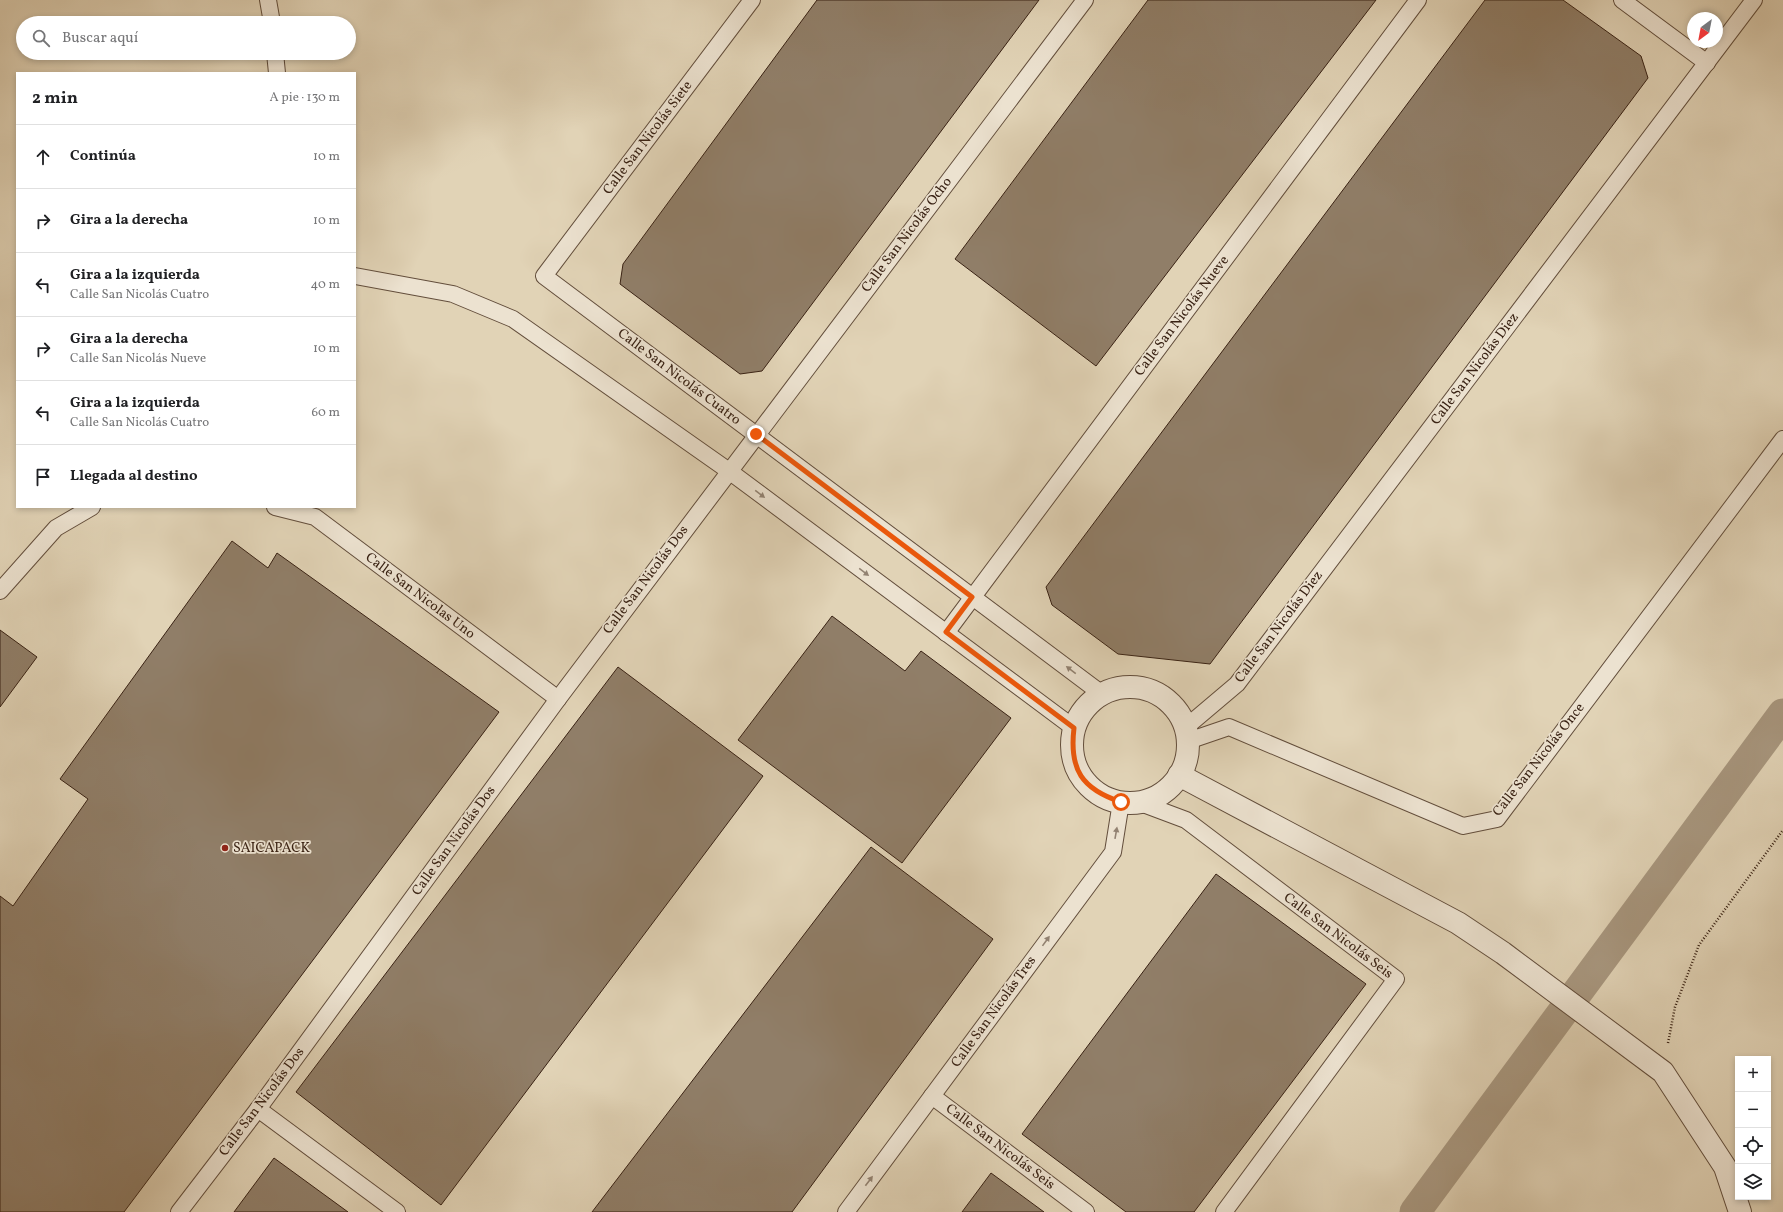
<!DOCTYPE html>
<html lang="es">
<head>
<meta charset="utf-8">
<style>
  body { margin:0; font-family:Vollkorn,serif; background:#f2f2f2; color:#202124 }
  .controls { position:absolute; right:12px; bottom:12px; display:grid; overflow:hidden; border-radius:0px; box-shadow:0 2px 6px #0003 }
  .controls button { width:36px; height:36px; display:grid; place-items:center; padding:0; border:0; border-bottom:1px solid #e0e0e0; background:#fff; color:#202124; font:20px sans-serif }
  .compass { position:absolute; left:1687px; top:12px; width:36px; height:36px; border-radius:50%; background:#fff; box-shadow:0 2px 6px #0003; rotate:212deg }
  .stop { position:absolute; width:12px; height:12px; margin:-9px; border:3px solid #ea580c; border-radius:50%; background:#fff }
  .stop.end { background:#ea580c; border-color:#fff; box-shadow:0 1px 4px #0008 }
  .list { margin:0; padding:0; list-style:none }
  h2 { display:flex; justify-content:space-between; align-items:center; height:52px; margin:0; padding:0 16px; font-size:17px }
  h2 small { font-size:13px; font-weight:400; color:#757577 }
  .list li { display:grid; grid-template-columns:26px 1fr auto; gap:12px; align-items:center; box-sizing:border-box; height:64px; padding:0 16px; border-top:1px solid #e0e0e0 }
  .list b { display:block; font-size:15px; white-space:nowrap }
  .list p { margin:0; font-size:13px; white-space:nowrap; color:#757577 }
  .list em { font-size:13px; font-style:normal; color:#757577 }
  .icon { flex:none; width:22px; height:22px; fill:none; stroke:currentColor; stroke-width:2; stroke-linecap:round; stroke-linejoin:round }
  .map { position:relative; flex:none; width:1783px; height:1212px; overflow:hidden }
  .search { position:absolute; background:#fff; box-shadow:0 2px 6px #0003; left:16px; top:16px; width:340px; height:44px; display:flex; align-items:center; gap:10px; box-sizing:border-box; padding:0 14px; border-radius:22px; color:#757577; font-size:15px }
  .panel { position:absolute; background:#fff; box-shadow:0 2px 6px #0003; left:16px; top:72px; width:340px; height:436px; border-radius:0px }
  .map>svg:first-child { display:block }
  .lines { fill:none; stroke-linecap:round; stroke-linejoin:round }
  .canal { stroke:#a8977f; stroke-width:31 }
  .building { fill:#907e68; stroke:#392214 }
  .service-casing { stroke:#634e3c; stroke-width:18 }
  .minor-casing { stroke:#634e3c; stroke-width:24 }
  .path { stroke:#392214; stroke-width:2.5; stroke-dasharray:1 2; stroke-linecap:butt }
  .service { stroke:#ece2d0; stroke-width:16 }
  .minor { stroke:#ece2d0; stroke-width:22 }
  .oneway { fill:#928272 }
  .route { stroke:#ea580c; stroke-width:5 }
  .poi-dot { fill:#8f2418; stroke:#ece2d0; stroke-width:1.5 }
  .labels { text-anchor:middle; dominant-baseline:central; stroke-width:3.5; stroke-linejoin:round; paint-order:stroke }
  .street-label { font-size:14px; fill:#392214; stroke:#ece2d0 }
  .poi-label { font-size:14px; fill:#392214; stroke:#ece2d0; text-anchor:start }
</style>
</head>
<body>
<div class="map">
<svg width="1783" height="1212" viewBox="0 0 1783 1212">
  <rect width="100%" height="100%" fill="#e1d3b6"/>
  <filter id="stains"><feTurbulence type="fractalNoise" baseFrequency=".005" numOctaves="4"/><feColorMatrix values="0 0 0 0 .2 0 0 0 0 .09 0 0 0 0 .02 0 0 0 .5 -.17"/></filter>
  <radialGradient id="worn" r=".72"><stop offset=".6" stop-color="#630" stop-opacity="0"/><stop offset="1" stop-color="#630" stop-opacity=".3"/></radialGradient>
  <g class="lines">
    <path class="canal" d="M 1415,1212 L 1783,714"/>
  </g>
  <g class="building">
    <path d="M 817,0 L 1039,0 L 762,371 L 740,374 L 620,284 L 623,264 Z"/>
    <path d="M 1148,0 L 1376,0 L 1096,366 L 955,259 Z"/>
    <path d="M 1485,0 L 1563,0 L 1641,56 L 1648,78 L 1210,664 L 1118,654 L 1052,605 L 1046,587 Z"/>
    <path d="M 232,541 L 268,568 L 277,553 L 499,712 L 124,1212 L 0,1212 L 0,896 L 13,906 L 88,799 L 60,779 Z"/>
    <path d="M 832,616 L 905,671 L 921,651 L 1011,718 L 902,863 L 738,740 Z"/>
    <path d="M 0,630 L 37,657 L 0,707 Z"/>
    <path d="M 618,667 L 763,776 L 441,1205 L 296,1092 Z"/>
    <path d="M 871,847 L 993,939 L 792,1212 L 592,1212 Z"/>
    <path d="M 1216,874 L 1366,984 L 1194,1212 L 1126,1212 L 1022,1134 Z"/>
    <path d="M 274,1158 L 348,1212 L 234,1212 Z"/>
    <path d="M 991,1173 L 1044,1212 L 962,1212 Z"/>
  </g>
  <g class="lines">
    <defs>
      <g id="service">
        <path d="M 268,0 L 272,23"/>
        <path d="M 752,0 L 544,276 L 1102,694"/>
        <path d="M 1622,0 L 1707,63"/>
        <path d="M 275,53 L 277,73"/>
        <path d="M 355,276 L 453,294 L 513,319 L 729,471 L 1074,728"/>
        <path d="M 275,507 L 315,517 L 558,699"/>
        <path d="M 0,591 L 56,528 L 92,507"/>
        <path d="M 946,633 L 1418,0"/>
        <path d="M 1185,728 L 1237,684 L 1754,0"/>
        <path d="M 1188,741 L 1229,727 L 1463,826 L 1497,819 L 1783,439"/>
        <path d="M 1138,802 L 1186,820 L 1396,979 L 1224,1212"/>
        <path d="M 932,1096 L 1086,1212"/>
        <path d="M 258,1109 L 397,1212"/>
        <path d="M 179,1212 L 258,1109 L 558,699 L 1085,0"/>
        <path d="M 846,1212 L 1113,852 L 1121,802"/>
      </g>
      <g id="minor">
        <circle cx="1130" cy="745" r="58"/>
        <path d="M 1179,775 L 1458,923 L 1503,953 L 1663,1072 L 1725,1167 L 1740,1212"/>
      </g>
    </defs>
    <use href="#service" class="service-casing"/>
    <use href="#minor" class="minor-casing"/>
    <path class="path" d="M 1668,1043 L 1675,1007 L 1699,945 L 1783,830"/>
    <use href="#service" class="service"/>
    <use href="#minor" class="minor"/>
  </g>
  <defs><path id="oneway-solid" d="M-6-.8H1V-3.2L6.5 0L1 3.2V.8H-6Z"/></defs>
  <g class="oneway">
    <use href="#oneway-solid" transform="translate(760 494) rotate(37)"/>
    <use href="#oneway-solid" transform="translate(864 572) rotate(37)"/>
    <use href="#oneway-solid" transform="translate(1071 670) rotate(-143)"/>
    <use href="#oneway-solid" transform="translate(1116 833) rotate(-80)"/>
    <use href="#oneway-solid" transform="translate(1046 941) rotate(-54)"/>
    <use href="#oneway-solid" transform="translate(869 1181) rotate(-53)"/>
  </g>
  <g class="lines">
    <path class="route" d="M 756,434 L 972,597 L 946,632 L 1074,728 C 1069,770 1082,789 1121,802"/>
  </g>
  <circle class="poi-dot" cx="225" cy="848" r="4"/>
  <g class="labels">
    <g class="street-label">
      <text transform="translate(648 138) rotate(-53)">Calle San Nicolás Siete</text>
      <text transform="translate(907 235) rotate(-53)">Calle San Nicolás Ocho</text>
      <text transform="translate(1182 316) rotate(-53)">Calle San Nicolás Nueve</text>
      <text transform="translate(1475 369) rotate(-53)">Calle San Nicolás Diez</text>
      <text transform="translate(679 377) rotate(37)">Calle San Nicolás Cuatro</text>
      <text transform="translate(646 580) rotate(-53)">Calle San Nicolás Dos</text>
      <text transform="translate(420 596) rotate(37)">Calle San Nicolas Uno</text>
      <text transform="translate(1279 627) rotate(-53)">Calle San Nicolás Diez</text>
      <text transform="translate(1539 760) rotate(-52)">Calle San Nicolás Once</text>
      <text transform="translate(454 841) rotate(-54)">Calle San Nicolás Dos</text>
      <text transform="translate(1338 936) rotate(37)">Calle San Nicolás Seis</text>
      <text transform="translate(994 1012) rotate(-54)">Calle San Nicolás Tres</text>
      <text transform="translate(262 1102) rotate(-53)">Calle San Nicolás Dos</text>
      <text transform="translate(1000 1147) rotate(37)">Calle San Nicolás Seis</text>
    </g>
    <g class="poi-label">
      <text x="233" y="848">SAICAPACK</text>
    </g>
  </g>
  <rect width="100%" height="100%" filter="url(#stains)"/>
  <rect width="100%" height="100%" fill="url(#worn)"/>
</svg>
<div class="controls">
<button>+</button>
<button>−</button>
<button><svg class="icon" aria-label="locate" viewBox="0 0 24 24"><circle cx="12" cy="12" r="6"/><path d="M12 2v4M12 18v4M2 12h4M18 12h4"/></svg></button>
<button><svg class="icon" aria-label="layers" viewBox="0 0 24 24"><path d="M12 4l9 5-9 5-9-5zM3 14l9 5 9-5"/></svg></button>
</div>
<svg class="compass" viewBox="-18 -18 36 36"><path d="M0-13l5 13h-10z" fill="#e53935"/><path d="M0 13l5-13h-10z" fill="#757577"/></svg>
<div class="stop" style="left:1121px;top:802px"></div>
<div class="stop end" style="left:756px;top:434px"></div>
<div class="search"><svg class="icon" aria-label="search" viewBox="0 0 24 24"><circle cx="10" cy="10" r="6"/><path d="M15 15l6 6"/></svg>Buscar aquí</div>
<section class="panel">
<h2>2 min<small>A pie · 130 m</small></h2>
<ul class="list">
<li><svg class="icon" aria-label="ahead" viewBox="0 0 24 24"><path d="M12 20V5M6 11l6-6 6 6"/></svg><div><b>Continúa</b></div><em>10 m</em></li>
<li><svg class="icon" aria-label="right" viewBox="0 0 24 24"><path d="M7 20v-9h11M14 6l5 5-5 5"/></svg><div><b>Gira a la derecha</b></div><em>10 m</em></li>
<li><svg class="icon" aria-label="left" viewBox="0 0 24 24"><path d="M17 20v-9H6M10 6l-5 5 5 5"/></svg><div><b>Gira a la izquierda</b><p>Calle San Nicolás Cuatro</p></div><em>40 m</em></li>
<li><svg class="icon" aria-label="right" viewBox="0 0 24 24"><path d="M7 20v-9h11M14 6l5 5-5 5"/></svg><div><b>Gira a la derecha</b><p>Calle San Nicolás Nueve</p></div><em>10 m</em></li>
<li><svg class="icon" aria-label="left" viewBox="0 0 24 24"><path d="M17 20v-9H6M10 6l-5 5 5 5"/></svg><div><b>Gira a la izquierda</b><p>Calle San Nicolás Cuatro</p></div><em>60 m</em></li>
<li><svg class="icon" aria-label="arrive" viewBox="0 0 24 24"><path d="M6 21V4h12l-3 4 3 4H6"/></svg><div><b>Llegada al destino</b></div></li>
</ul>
</section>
</div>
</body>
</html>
